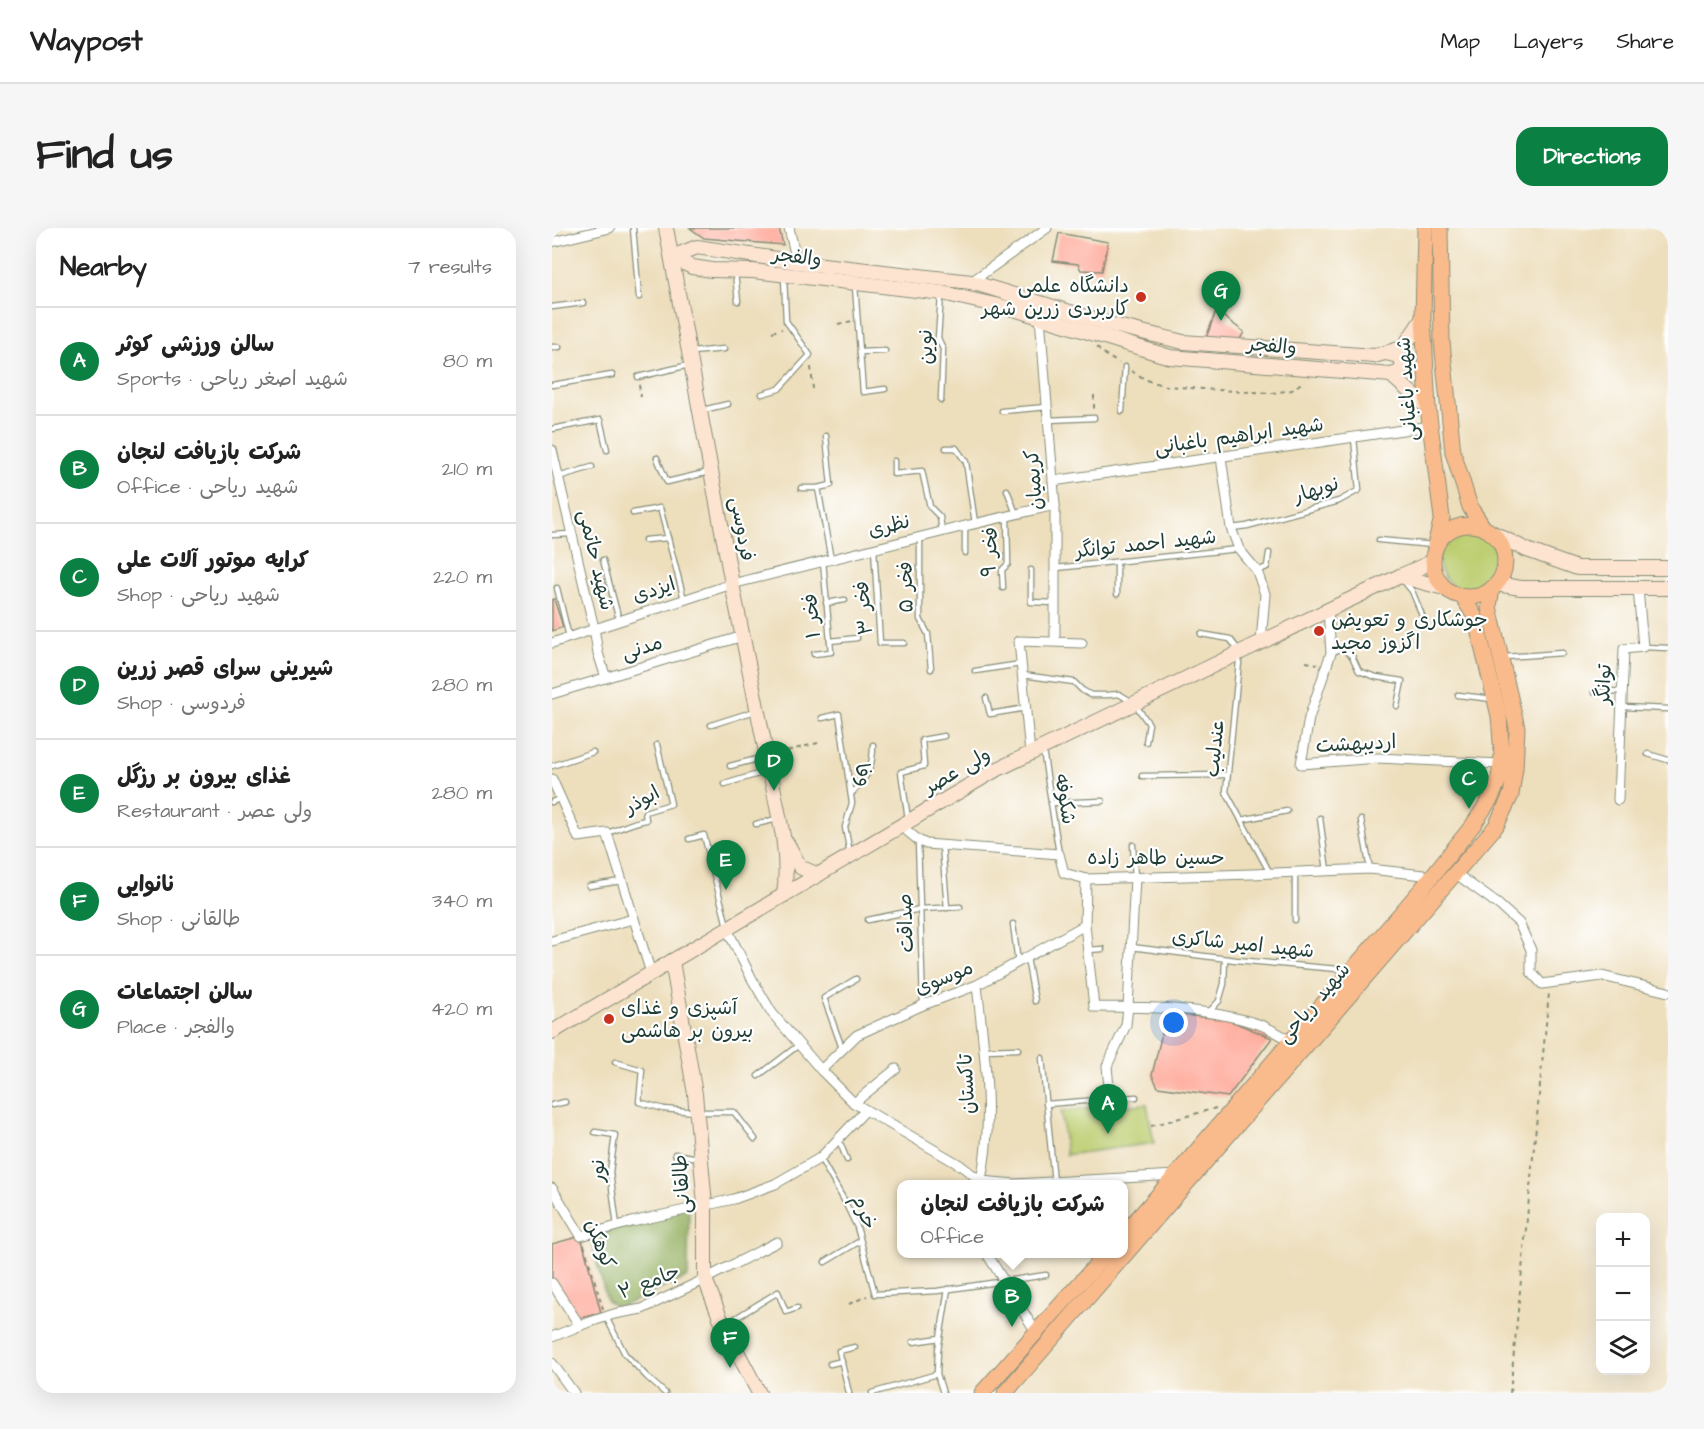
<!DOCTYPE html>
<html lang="en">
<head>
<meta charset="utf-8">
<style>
  body { margin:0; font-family:"Architects Daughter","Playpen Sans Arabic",sans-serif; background:#f6f6f6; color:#222 }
  .controls { position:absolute; right:18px; bottom:18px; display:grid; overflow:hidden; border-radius:12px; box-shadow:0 6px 24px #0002 }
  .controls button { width:54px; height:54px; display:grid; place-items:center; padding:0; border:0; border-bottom:2px solid #e0e0e0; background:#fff; color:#222; font:30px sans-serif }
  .you { position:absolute; left:622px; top:795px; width:21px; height:21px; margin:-15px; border:4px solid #fff; border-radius:50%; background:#1a73e8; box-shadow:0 0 0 9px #1a73e833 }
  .badge { display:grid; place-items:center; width:39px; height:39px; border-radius:50%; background:#0b8043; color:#fff; font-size:20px; font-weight:700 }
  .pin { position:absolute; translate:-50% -50px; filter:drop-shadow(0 2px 3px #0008) }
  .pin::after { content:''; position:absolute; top:32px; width:21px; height:18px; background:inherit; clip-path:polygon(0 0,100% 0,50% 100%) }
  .popup { position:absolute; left:345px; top:952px; width:231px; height:78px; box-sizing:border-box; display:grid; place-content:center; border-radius:12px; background:#fff; filter:drop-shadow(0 2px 4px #0005); font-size:20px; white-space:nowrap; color:#767676 }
  .popup b { font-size:22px; color:#222 }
  .popup::after { content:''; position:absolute; left:50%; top:100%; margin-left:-12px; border:12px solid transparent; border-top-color:#fff }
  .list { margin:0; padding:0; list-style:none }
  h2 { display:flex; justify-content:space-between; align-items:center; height:78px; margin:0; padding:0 24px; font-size:26px }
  h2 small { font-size:20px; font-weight:400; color:#767676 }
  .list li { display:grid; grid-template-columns:39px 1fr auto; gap:18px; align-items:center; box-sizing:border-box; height:108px; padding:0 24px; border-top:2px solid #e0e0e0 }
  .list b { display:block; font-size:22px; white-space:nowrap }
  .list p { margin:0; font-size:20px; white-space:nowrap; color:#767676 }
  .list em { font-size:20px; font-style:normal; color:#767676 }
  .icon { flex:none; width:33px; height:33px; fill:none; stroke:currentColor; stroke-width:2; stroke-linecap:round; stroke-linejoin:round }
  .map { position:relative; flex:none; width:1116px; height:1165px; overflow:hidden; border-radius:18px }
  header { display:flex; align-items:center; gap:36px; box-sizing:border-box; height:84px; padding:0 30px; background:#fff; border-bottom:2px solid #e0e0e0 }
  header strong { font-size:28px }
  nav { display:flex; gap:33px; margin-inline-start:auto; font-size:21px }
  .intro { display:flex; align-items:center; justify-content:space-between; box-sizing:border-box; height:144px; padding:0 36px }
  h1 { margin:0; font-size:42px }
  .button { padding:15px 27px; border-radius:18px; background:#0b8043; color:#fff; font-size:21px; font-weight:700 }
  main { display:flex; gap:36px; padding:0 36px }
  aside { flex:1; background:#fff; border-radius:18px; box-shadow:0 6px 24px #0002 }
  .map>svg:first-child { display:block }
  .green { fill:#bccd6f; stroke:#6e8552; stroke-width:1.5 }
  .forest { fill:#95b062; stroke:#5a764b; stroke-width:1.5 }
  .building { fill:#fea695 }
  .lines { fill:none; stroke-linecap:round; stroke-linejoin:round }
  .lane-casing { stroke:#868e78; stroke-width:7 }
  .street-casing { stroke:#868e78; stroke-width:11 }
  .secondary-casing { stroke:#868e78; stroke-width:16 }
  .primary-casing { stroke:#868e78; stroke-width:17 }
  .path { stroke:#868e78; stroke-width:2; stroke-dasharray:4.5 4.5; stroke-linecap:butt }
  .lane { stroke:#fff; stroke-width:4.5 }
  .street { stroke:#fff; stroke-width:9 }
  .secondary { stroke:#fde4d1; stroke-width:14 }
  .primary { stroke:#fabb8c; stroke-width:15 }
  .poi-dot { fill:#c8321e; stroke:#fff; stroke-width:2 }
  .labels { text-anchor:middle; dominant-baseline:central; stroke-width:4.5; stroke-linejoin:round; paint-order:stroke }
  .street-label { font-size:20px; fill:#1f3d34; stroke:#fff }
  .poi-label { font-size:20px; fill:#1f3d34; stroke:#fff; text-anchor:start }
</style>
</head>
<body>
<header>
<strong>Waypost</strong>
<nav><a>Map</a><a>Layers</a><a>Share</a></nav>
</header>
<div class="intro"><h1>Find us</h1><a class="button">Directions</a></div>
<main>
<aside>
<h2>Nearby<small>7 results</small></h2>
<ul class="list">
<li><span class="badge">A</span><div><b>سالن ورزشی کوثر</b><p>Sports · شهید اصغر ریاحی</p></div><em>80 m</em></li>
<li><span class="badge">B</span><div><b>شرکت بازیافت لنجان</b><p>Office · شهید ریاحی</p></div><em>210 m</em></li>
<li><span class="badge">C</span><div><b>کرایه موتور آلات علی</b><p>Shop · شهید ریاحی</p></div><em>220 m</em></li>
<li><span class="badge">D</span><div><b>شیرینی سرای قصر زرین</b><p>Shop · فردوسی</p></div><em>280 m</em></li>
<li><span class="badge">E</span><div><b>غذای بیرون بر رزگل</b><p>Restaurant · ولی عصر</p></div><em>280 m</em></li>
<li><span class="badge">F</span><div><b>نانوایی</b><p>Shop · طالقانی</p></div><em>340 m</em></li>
<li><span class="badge">G</span><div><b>سالن اجتماعات</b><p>Place · والفجر</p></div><em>420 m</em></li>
</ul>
</aside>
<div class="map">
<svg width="1116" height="1165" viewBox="0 0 1116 1165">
  <rect width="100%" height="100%" fill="#fff"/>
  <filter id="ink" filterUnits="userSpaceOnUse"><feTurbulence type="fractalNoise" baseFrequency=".0167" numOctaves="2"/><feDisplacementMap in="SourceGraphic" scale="12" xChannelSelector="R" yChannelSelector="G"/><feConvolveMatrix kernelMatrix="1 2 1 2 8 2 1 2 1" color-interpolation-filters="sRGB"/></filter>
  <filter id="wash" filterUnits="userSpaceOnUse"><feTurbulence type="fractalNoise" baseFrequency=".008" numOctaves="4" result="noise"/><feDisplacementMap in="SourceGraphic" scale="24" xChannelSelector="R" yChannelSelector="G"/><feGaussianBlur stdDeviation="1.35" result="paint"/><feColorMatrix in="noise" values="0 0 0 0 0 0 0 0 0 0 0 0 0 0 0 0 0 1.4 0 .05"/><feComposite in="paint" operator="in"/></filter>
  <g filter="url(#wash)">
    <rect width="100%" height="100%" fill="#eddebc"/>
    <g class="green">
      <circle cx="917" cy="332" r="30"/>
      <path d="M 595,876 L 602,915 L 514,927 L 509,883 Z"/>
    </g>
    <path class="forest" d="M 137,973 L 136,1049 L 66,1080 L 55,1073 L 38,1008 L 79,988 Z"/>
    <g id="blocks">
      <g class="building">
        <path d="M 138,0 L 227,0 L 231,17 L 152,10 Z"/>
        <path d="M 507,5 L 556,14 L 550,43 L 529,42 L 526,36 L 501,33 Z"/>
        <path d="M 664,83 L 692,104 L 687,113 L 654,110 Z"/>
        <path d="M 2,371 L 11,399 L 0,403 L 0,372 Z"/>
        <path d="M 626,787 L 674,791 L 720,810 L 676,869 L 606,859 L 600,847 L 611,801 L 622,801 Z"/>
        <path d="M 29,1008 L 49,1085 L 23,1091 L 0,1054 L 0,1016 Z"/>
      </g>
    </g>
  </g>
  <g filter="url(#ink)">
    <use href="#blocks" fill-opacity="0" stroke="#868e78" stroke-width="1.5"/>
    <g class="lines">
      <defs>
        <g id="lane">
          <path d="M 81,0 L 87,69"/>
          <path d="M 183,45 L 186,73"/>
          <path d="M 303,58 L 311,164 L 333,161"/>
          <path d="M 0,79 L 31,75"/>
          <path d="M 0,119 L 7,119"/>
          <path d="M 140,124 L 172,121"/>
          <path d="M 308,124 L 333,123"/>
          <path d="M 86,149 L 137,137"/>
          <path d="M 0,157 L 60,147"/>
          <path d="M 210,166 L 227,161 L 258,127 L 234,93 L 232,49"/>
          <path d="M 389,172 L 391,121 L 386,110 L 389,68"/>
          <path d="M 151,182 L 176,176"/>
          <path d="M 450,183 L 495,179"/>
          <path d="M 570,183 L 573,139"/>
          <path d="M 496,192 L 542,190"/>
          <path d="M 0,201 L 48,192 L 55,222"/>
          <path d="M 274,208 L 279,257 L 266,260 L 279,332"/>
          <path d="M 394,220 L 404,220 L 414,234 L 423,295"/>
          <path d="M 105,230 L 115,254 L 157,244"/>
          <path d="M 342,233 L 342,246 L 370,243 L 378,279 L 388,289 L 390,304"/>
          <path d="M 6,249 L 40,239"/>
          <path d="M 249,260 L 266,260"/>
          <path d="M 455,262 L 464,286"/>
          <path d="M 81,285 L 108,280 L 132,371"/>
          <path d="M 679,300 L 695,298 L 787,273 L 807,262 L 802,210"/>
          <path d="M 0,307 L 19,306"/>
          <path d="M 368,309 L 368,391 L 376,406 L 379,441"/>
          <path d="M 93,312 L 116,310"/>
          <path d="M 827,312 L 881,317"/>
          <path d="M 322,321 L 328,415 L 352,415"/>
          <path d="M 413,325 L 413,298"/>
          <path d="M 51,332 L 67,392"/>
          <path d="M 565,334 L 565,366"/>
          <path d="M 504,340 L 686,321"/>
          <path d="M 479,342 L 479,374 L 503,375"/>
          <path d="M 705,343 L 715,339 L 717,325"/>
          <path d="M 851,352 L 860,363 L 872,392"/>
          <path d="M 5,360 L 17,409"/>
          <path d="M 451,360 L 450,342 L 456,336 L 455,288"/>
          <path d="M 274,375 L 293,372"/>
          <path d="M 649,406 L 678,411 L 688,424 L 674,564 L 718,645"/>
          <path d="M 278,413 L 305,410"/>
          <path d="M 1092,419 L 1116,420"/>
          <path d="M 779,425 L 790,420 L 800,428 L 807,443 L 824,449 L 850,453 L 845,478"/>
          <path d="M 262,426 L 279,424 L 271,333"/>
          <path d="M 953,429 L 1010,425"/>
          <path d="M 423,443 L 469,436"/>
          <path d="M 471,447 L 522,454 L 530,462 L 539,467 L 555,467 L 567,466 L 582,475 L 597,496 L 594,514"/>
          <path d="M 1042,464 L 1070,463"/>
          <path d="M 906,467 L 941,471"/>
          <path d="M 434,470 L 438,486 L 474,480"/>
          <path d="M 1071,479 L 1116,481"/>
          <path d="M 270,490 L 287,486 L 300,575 L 293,599 L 298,625"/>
          <path d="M 159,497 L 203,483"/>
          <path d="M 491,522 L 507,626"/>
          <path d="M 1096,526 L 1116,532"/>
          <path d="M 0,538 L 41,524"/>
          <path d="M 178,538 L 213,529"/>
          <path d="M 590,548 L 675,547"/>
          <path d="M 173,556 L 216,543"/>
          <path d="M 299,566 C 315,549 321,541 321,517"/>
          <path d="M 0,574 L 9,570"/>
          <path d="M 499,575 L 550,573"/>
          <path d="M 768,590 L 775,643"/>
          <path d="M 356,591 L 349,544 L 372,538 L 370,512 L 392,508"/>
          <path d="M 689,592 L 735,583"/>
          <path d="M 809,592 L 818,641"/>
          <path d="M 204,596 L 225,591"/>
          <path d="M 55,605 C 68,601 80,594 94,592 L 93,584 L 119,576 L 105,517"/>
          <path d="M 137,611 L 152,607 L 175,698"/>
          <path d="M 366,612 L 371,777"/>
          <path d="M 390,617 L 395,680"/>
          <path d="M 581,617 L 583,650"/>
          <path d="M 37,658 L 69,653"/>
          <path d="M 316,692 L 368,681 L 408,679"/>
          <path d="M 743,692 L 743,644"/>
          <path d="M 461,696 L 466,735"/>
          <path d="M 579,719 L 684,732 L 797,742"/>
          <path d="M 536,722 L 550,721"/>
          <path d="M 475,730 L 483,773"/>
          <path d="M 656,785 L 667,773 L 672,756 L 673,731"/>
          <path d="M 290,820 L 272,770 L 304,751"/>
          <path d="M 431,822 L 466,821"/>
          <path d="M 490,830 L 502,954"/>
          <path d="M 63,834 L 90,842 L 87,874 L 112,881 L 144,884 L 182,884 L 203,911"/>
          <path d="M 206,848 L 248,816"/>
          <path d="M 494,876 L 584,869"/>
          <path d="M 0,877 L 13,874"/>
          <path d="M 43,904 L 63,907 L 58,944 L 65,998"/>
          <path d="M 286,910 L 295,932"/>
          <path d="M 123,926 L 146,930"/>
          <path d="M 268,930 L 292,972 L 305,999 L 323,1066 L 385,1063 L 494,1047"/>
          <path d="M 273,1034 L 308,1013"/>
          <path d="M 54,1089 L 73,1126 L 96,1150 L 113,1165"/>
          <path d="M 174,1096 L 226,1064 L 234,1084 L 245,1080"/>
          <path d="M 361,1114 L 388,1110"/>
          <path d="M 278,1136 L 290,1133"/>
          <path d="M 297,1165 L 287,1123 L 303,1119"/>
          <path d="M 320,1165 L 385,1146"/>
          <path d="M 391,1165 L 385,1146 L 386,1122 L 396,1061"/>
        </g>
        <g id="street">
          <path d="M 237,0 L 245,34"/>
          <path d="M 0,14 L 58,0"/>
          <path d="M 419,54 L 495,0"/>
          <path d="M 488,89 L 503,277 L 503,413"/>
          <path d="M 0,222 L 42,400 L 46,425 L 54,450"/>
          <path d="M 669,229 L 679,300 L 687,321 L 705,343 L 713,366 L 709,414"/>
          <path d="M 501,253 L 878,198"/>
          <path d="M 776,382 L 779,425 L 757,490 L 749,536 L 826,530 L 948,536"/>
          <path d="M 0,415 L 180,356 L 413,298 L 503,277"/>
          <path d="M 0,466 L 191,408"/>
          <path d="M 478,525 L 467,413 L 530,415"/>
          <path d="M 0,551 L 26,609 L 55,605 L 99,745"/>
          <path d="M 1066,572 L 1072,421 L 1091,419 L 1086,360"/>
          <path d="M 349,598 L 366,612 L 374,616 L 507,626 L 512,645 L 534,651 L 700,646 L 818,641 L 880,648"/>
          <path d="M 903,645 L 947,677 L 967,695 L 979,722 L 979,744 L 990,756 L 1050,748 L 1116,764"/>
          <path d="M 534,651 L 533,697 L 542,779 C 597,779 654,779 706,796 C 718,800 729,807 739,813"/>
          <path d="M 175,701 L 200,751 L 220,785 L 269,842 L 302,875 L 408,937 L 429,953 L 463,956 L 624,947"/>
          <path d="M 0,713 L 81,691"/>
          <path d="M 425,757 C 432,822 443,893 428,956"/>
          <path d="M 269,842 L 305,807 L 371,777 L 425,757 L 533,697"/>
          <path d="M 558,870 L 555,838 L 574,797 L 576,779 L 583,650"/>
          <path d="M 302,875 L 344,841"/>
          <path d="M 0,960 L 29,1008 L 80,994 L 182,971 L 223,956 L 268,930 L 314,882"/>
          <path d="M 435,1026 L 484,1104"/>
          <path d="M 0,1055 L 28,1098"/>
          <path d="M 0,1109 L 32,1096 L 62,1086 L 90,1081 L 153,1051 L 225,1014"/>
          <path d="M 0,1135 L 22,1165"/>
        </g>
        <g id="secondary">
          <path d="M 114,0 L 180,356 L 231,608 C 234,629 235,646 232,667"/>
          <path d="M 120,29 L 145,19 L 245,34 L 419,54 L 561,97 L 631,114 L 822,128 L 851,120 L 871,90"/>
          <path d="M 120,29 L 140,39 L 160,42 L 201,43 L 390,65 L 465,82 L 618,129 L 839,147 L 876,180"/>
          <path d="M 834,125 L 846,128 L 851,133 L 849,144 L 839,147"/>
          <path d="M 941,305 L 975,322 L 1025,340 L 1116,340"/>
          <path d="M 848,348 L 892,360"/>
          <path d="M 944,356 L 969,360 L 1116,360"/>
          <path d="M 235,615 L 248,639 L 266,647"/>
          <path d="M 120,733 L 143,866 L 153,977 L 153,1051 L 171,1097 L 207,1165"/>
          <path d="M 0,804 L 440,544 L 776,382 L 848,348 L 880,334"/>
        </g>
        <g id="primary">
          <path d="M 873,0 L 871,90 L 876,180 L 890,290 L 883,317"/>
          <path d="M 888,0 L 890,114 L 901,224 L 918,279 L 931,299"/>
          <circle cx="917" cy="333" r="36"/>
          <path d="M 571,1007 L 624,947 L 868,663 L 921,597 L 939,570 L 947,551 L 950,527 L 947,488 L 923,389 L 911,369"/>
          <path d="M 430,1165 L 554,1026"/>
          <path d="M 453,1165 L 944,598 L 959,567 L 963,540 L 965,500 L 937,379 L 940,360"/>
        </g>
      </defs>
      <use href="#lane" class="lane-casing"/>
      <use href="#street" class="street-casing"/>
      <use href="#secondary" class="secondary-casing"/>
      <use href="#primary" class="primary-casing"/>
      <g class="path">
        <path d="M 286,96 L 300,93"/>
        <path d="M 220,104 L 230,101"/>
        <path d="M 545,119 L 556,129 L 567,135"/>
        <path d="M 259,139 L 261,161"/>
        <path d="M 579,143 L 597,153 L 615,158 L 664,162 L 721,165 L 740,162 L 752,153"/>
        <path d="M 87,157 L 89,169"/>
        <path d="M 542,167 L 542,182"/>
        <path d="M 754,434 L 766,436"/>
        <path d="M 227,525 L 266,515"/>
        <path d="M 599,898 L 664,880"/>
        <path d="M 32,1017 L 51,1081"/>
        <path d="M 297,1076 L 315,1068"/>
        <path d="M 958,1165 L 997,765"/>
      </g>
      <use href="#lane" class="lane"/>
      <use href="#street" class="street"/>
      <use href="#secondary" class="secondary"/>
      <use href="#primary" class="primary"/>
    </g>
  </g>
  <g class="poi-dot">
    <circle cx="589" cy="69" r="6"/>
    <circle cx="767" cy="403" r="6"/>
    <circle cx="57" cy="791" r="6"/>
  </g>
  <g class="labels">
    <g class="street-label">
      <text transform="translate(245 29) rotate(7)">والفجر</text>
      <text transform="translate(720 118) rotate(5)">والفجر</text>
      <text transform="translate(374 119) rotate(-92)">نوین</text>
      <text transform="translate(855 161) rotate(-94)">شهید باغبانی</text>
      <text transform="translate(687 208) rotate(-8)">شهید ابراهیم باغبانی</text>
      <text transform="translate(482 252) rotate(-94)">کریمیان</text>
      <text transform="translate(764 262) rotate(-18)">نوبهار</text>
      <text transform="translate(337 298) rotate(-14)">نظری</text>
      <text transform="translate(190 301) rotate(80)">فردوسی</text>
      <text transform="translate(594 316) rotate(-6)">شهید احمد توانگر</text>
      <text transform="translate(438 324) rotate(-87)">فخر ۹</text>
      <text transform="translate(44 332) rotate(77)">شهید حاتمی</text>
      <text transform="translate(354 359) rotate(-91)">فخر ۵</text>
      <text transform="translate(102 362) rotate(-18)">ایزدی</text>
      <text transform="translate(312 380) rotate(-95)">فخر ۳</text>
      <text transform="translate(260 388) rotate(-95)">فخر ۱</text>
      <text transform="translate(90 420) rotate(-17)">مدنی</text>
      <text transform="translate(1052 456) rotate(-88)">توانگر</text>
      <text transform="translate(804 516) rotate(-3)">اردیبهشت</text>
      <text transform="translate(663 520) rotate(-84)">عندلیب</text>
      <text transform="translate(405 543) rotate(-30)">ولی عصر</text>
      <text transform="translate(311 547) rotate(81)">وفا</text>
      <text transform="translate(513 571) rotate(81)">شکوفه</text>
      <text transform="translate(90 572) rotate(-29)">ابوذر</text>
      <text x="604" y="630">حسین طاهر زاده</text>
      <text transform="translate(354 695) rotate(-92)">صداقت</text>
      <text transform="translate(691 716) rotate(6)">شهید امیر شاکری</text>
      <text transform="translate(392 750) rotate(-22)">موسوی</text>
      <text transform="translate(762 775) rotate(-49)">شهید ریاحی</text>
      <text transform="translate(415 856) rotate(-93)">تاکستان</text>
      <text transform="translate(46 943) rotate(-90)">نور</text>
      <text transform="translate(130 956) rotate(-94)">طالقانی</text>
      <text transform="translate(312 984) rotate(68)">خرم</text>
      <text transform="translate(48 1016) rotate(69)">کوهکن</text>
      <text transform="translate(97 1054) rotate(-21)">جامع ۲</text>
    </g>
    <g class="poi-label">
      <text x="577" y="58" text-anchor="end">دانشگاه علمی<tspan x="577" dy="23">کاربردی زرین شهر</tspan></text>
      <text x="779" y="392">جوشکاری و تعویض<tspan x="779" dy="23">اگزوز مجید</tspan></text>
      <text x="69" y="780">آشپزی و غذای<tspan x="69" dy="23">بیرون بر هاشمی</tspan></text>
    </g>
  </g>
</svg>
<div class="controls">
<button>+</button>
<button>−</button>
<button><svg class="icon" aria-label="layers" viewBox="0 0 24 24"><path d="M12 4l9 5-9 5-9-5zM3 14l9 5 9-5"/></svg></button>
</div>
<div class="you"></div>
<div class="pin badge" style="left:556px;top:906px">A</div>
<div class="pin badge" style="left:460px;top:1099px">B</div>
<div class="popup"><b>شرکت بازیافت لنجان</b>Office</div>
<div class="pin badge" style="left:917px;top:581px">C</div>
<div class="pin badge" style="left:222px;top:563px">D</div>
<div class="pin badge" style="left:174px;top:662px">E</div>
<div class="pin badge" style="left:178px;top:1140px">F</div>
<div class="pin badge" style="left:669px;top:93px">G</div>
</div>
</main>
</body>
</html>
